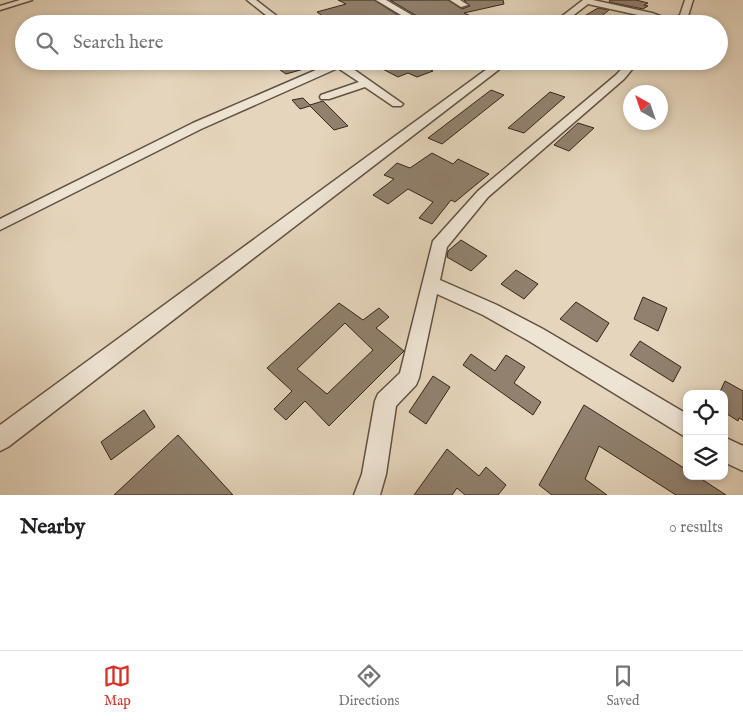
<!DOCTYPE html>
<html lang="en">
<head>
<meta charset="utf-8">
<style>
  body { margin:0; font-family:"IM FELL English",serif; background:#f2f2f2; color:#202124 }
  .controls { position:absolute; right:15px; bottom:15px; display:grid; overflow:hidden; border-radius:10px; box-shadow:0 2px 8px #0003 }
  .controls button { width:45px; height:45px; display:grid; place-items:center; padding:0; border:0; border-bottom:1px solid #e0e0e0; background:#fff; color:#202124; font:25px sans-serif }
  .compass { position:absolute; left:623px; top:85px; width:45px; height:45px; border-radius:50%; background:#fff; box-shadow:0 2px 8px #0003; rotate:320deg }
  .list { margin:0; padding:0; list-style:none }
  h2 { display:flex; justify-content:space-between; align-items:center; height:65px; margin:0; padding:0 20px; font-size:21px }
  h2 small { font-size:16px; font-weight:400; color:#757577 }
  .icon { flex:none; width:28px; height:28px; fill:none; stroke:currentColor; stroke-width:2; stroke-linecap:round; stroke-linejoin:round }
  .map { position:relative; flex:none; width:743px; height:495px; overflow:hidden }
  .search { position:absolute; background:#fff; box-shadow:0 2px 8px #0003; left:15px; right:15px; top:15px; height:55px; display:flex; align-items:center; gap:12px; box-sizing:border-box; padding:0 18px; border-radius:28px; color:#757577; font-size:19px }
  .sheet { height:155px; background:#fff }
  nav { display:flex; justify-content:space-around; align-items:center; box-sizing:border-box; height:70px; border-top:1px solid #e0e0e0; background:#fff; font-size:14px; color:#757577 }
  nav a { display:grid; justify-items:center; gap:2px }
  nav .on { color:#d93025 }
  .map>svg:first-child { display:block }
  .building { fill:#91816e; stroke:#36251a; fill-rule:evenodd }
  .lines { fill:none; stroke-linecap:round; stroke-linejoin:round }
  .minor-casing { stroke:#625142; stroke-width:3 }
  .minor { fill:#eee4d3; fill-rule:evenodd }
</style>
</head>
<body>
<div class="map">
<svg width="743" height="495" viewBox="0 0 743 495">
  <rect width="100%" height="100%" fill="#e5d5bc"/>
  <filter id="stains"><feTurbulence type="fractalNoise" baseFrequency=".004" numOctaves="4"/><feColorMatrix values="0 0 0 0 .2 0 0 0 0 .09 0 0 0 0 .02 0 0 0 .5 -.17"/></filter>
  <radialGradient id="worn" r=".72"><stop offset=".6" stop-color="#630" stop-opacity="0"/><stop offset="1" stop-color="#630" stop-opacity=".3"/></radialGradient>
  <g class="building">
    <path d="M 338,0 L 374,0 L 412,24 L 333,24 L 317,12 L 346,4 Z"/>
    <path d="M 390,0 L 448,0 L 462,9 L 470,6 L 464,0 L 503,0 L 504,4 L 464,13 L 473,17 L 457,21 L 450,17 L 427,22 Z"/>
    <path d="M 610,0 L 636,0 L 648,3 L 644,5 L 648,6 L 643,9 L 609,2 Z"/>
    <path d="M 598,8 L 609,10 L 594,22 L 581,18 Z"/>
    <path d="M 267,61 L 294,61 L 304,69 L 286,74 Z"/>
    <path d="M 367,61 L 450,61 L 450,63 L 431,70 L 433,71 L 417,77 L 408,73 L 398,77 Z"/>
    <path d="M 491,90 L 504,95 L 442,144 L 428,138 Z"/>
    <path d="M 550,92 L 565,97 L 524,133 L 508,128 Z"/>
    <path d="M 303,98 L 310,105 L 323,101 L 348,126 L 334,130 L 310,106 L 300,109 L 292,100 Z"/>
    <path d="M 578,123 L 594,128 L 569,151 L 554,145 Z"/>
    <path d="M 432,153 L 453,164 L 458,159 L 489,174 L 455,202 L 451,200 L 432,224 L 419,218 L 433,202 L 408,189 L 388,204 L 373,195 L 394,179 L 384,175 L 397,163 L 410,168 Z"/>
    <path d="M 461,240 L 487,256 L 471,271 L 447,257 L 448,251 Z"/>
    <path d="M 516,270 L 538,284 L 524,299 L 501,284 Z"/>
    <path d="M 643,297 L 667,308 L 658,331 L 634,319 Z"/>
    <path d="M 576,302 L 609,323 L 597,342 L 560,319 Z"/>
    <path d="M 339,303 L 363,320 L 379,308 L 389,317 L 376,328 L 404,351 L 329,426 L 305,401 L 286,420 L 274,409 L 292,391 L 267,368 ZM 345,323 L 373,350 L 327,394 L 297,369 Z"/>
    <path d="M 640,341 L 681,367 L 673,382 L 630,355 Z"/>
    <path d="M 471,354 L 495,371 L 506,355 L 525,367 L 514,383 L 541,402 L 533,415 L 463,365 Z"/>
    <path d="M 433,376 L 450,387 L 426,424 L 409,412 Z"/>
    <path d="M 725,381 L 743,391 L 743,420 L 739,418 L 738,421 L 724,412 L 724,394 L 719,394 Z"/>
    <path d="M 584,405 L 687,470 L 687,476 L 697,476 L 726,495 L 676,495 L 599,446 L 585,479 L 607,495 L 552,495 L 539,485 Z"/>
    <path d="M 144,410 L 155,427 L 111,460 L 101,442 Z"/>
    <path d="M 178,435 L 233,495 L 114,495 Z"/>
    <path d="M 447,449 L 479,476 L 486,467 L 506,485 L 498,495 L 465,495 L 457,488 L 452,495 L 414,495 Z"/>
  </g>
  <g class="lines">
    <defs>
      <g id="minor">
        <path d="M 20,0 L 32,0 L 0,10 L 0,6 Z"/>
        <path d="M 247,0 L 256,0 L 287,24 L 277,24 Z"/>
        <path d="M 376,0 L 386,0 L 427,24 L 416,24 Z"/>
        <path d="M 450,0 L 460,0 L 468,5 L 461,7 Z"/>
        <path d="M 583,0 L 593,0 L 652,13 L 673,21 L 680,15 L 685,0 L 693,0 L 688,16 L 680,24 L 665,24 L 647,17 L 588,4 L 562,24 L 552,24 Z"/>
        <path d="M 330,61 L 350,61 L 346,64 L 403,104 L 401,106 L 393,106 L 365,87 L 329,99 L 321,99 L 320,97 L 321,95 L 359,82 L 338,68 L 201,129 L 0,230 L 0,219 L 193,123 L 332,63 Z"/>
        <path d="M 498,61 L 510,61 L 8,447 L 0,451 L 0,425 Z"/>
        <path d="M 629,61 L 639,61 L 624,79 L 488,197 L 447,247 L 440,280 L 497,305 L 543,329 L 687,414 L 687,438 L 529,341 L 483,315 L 437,294 L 419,378 L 416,385 L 396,406 L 386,474 L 380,495 L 354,495 L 362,474 L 375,401 L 378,394 L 400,373 L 433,241 L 478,191 L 616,75 Z"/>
        <path d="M 724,437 L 743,446 L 743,471 L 724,462 Z"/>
      </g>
    </defs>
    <use href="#minor" class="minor-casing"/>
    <use href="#minor" class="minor"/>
  </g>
  <rect width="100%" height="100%" filter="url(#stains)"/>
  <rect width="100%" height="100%" fill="url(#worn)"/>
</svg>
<div class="controls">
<button><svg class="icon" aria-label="locate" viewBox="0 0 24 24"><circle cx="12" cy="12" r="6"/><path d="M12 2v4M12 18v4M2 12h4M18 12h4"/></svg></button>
<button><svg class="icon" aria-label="layers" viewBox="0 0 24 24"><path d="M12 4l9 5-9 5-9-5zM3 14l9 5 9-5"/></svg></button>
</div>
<svg class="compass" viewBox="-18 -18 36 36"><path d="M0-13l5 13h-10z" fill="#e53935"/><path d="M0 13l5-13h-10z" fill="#757577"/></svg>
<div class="search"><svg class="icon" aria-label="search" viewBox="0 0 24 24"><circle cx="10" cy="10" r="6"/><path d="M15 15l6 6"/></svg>Search here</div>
</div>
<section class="sheet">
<h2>Nearby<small>0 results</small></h2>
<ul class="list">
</ul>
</section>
<nav>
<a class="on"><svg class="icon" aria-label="map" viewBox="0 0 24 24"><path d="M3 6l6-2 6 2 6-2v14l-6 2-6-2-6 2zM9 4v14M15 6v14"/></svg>Map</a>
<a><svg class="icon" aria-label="directions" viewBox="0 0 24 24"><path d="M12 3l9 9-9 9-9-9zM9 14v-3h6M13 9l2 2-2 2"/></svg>Directions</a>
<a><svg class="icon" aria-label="saved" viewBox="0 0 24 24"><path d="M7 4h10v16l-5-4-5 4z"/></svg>Saved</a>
</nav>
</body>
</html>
